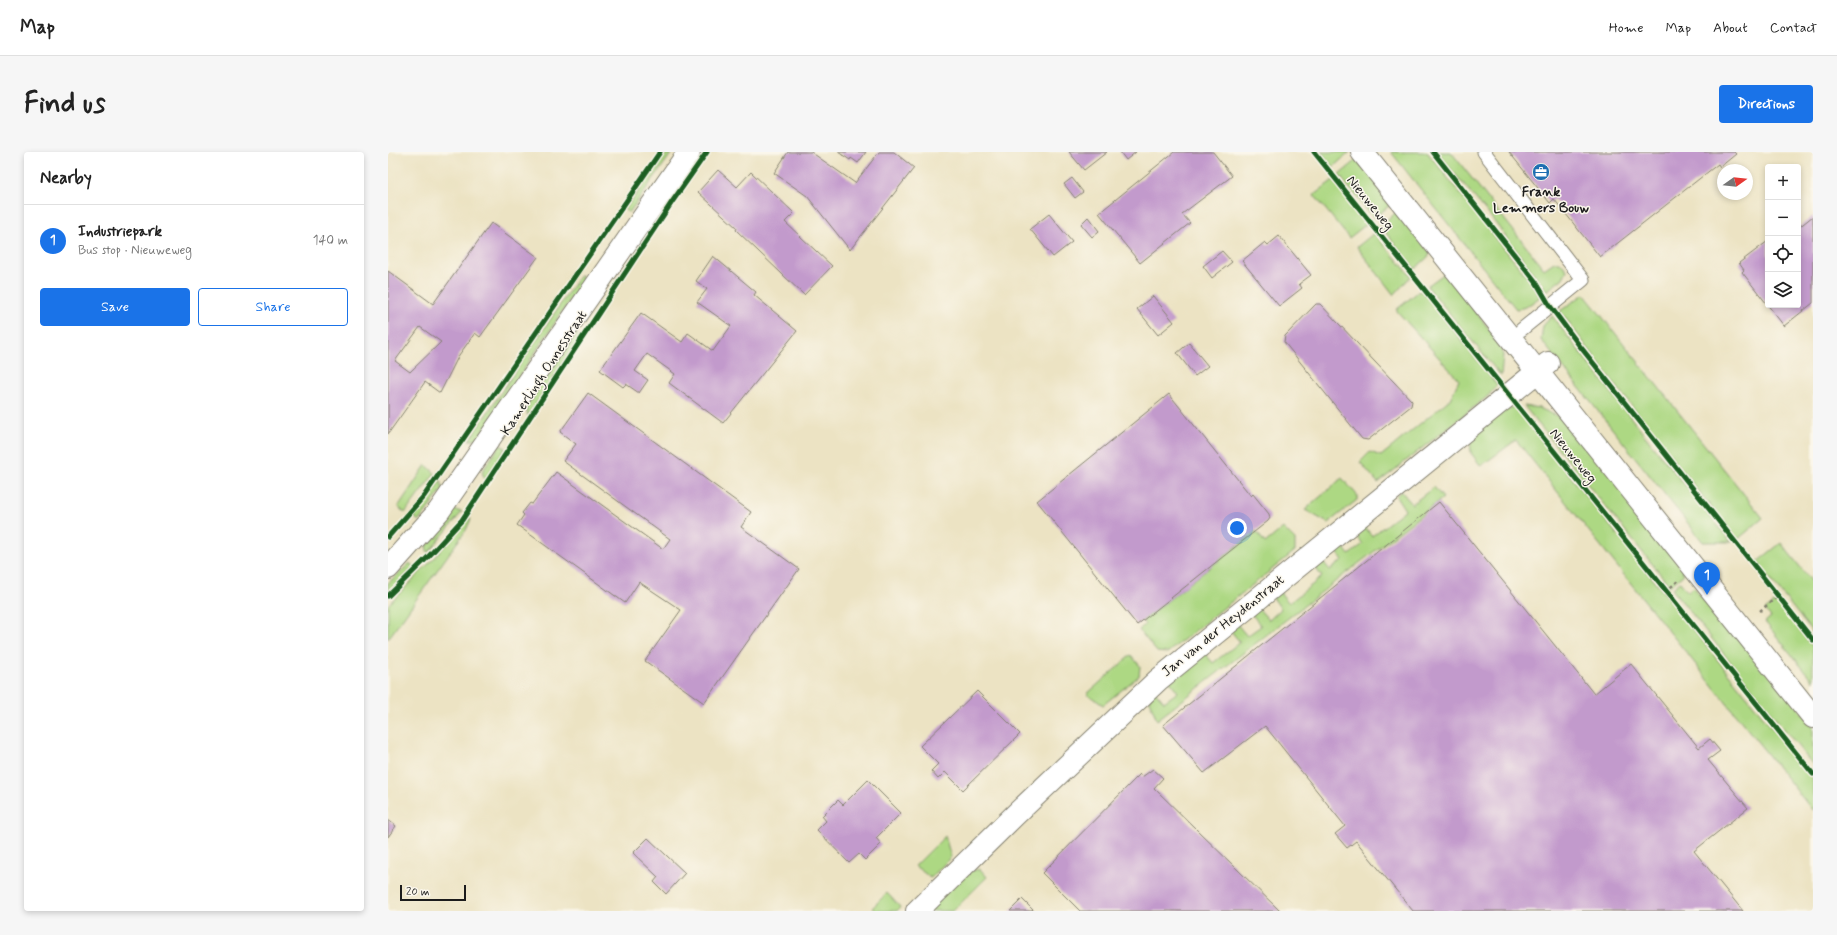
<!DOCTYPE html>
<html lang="en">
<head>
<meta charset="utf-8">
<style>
  body { margin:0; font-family:Mynerve,sans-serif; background:#f6f6f6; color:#222 }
  .controls { position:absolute; right:12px; top:12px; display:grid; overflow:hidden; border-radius:4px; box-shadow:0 2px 6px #0003 }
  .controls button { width:36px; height:36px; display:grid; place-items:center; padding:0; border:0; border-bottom:1px solid #e0e0e0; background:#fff; color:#222; font:20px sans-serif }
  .compass { position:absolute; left:1329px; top:12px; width:36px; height:36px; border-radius:50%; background:#fff; box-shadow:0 2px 6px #0003; rotate:75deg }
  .scale { position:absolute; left:12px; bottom:10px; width:66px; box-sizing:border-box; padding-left:4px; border:2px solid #1c1c1c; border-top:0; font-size:11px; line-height:14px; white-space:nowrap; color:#1c1c1c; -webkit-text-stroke:3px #fbf7ec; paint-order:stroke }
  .you { position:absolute; left:849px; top:376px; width:14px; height:14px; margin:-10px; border:3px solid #fff; border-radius:50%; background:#1a73e8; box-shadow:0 0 0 6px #1a73e833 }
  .badge { display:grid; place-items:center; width:26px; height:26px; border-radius:50%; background:#1a73e8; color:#fff; font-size:13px; font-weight:700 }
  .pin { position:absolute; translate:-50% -33px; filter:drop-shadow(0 1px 2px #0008) }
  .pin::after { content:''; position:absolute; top:21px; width:14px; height:12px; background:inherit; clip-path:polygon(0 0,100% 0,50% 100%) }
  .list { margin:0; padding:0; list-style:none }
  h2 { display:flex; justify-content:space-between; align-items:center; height:52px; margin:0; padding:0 16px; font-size:17px }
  h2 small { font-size:13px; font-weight:400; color:#767676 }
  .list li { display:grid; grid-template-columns:26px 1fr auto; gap:12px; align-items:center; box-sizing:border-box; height:72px; padding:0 16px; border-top:1px solid #e0e0e0 }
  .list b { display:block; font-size:15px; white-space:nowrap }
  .list p { margin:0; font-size:13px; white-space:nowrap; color:#767676 }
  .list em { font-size:13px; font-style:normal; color:#767676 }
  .actions { display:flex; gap:8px; padding:12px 16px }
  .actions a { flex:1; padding:9px 0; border:1px solid #1a73e8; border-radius:4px; text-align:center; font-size:14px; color:#1a73e8 }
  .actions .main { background:#1a73e8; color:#fff }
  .icon { flex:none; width:22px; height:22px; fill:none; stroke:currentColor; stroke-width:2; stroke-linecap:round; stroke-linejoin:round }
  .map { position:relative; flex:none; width:1425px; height:759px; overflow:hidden; border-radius:4px }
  header { display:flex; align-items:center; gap:24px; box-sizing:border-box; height:56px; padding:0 20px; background:#fff; border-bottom:1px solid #e0e0e0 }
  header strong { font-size:19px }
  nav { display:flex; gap:22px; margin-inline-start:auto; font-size:14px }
  .intro { display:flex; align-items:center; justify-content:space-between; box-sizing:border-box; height:96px; padding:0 24px }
  h1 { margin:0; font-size:28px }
  .button { padding:10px 18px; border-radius:4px; background:#1a73e8; color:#fff; font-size:14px; font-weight:700 }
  main { display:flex; gap:24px; padding:0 24px }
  aside { flex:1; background:#fff; border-radius:4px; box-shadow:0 2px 6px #0003 }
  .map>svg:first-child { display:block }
  .green { fill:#add883; stroke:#647a50 }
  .building { fill:#c29acc; fill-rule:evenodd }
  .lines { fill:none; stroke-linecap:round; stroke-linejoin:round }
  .service-casing { stroke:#848070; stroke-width:15 }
  .minor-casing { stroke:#848070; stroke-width:24 }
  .tertiary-casing { stroke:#848070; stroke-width:24 }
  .secondary-casing { stroke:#848070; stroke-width:24 }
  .path { stroke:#848070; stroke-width:2.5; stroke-dasharray:3 3; stroke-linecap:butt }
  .service { stroke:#fff; stroke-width:13 }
  .minor { stroke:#fff; stroke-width:22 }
  .tertiary { stroke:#fff; stroke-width:22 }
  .secondary { stroke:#fff; stroke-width:22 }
  .cycleway-casing { stroke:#fbf7ec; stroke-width:8 }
  .cycleway { stroke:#1b5e20; stroke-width:5 }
  .labels { text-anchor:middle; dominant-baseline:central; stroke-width:3; stroke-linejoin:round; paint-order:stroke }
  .poi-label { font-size:14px; font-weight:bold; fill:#1c1c1c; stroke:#fbf7ec }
  .street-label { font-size:14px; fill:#1c1c1c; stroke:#fbf7ec }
</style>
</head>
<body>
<header>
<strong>Map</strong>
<nav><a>Home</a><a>Map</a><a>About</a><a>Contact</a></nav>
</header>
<div class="intro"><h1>Find us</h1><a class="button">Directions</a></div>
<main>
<aside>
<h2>Nearby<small></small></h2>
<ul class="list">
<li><span class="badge">1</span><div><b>Industriepark</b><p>Bus stop · Nieuweweg</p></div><em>140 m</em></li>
</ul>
<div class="actions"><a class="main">Save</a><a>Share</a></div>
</aside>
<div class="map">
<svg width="1425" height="759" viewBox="0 0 1425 759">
  <rect width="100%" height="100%" fill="#fbf7ec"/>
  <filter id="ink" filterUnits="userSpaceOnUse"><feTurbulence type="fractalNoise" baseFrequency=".025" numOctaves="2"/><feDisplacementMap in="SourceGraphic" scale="8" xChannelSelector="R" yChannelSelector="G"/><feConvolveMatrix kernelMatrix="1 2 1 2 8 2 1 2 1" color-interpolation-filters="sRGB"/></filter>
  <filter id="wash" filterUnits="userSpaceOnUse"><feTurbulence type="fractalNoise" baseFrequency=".012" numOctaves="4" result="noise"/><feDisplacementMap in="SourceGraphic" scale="16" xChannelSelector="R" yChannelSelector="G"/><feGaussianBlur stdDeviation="0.9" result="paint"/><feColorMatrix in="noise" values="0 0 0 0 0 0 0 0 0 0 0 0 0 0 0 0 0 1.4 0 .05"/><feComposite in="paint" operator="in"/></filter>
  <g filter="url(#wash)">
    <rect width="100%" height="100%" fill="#ece3c3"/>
    <g class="green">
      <path d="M 280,0 L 283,2 L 241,61 L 237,57 Z"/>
      <path d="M 933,0 L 962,0 L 945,15 Z"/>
      <path d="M 1003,0 L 1039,0 L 1143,130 L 1152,145 L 1138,155 L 1128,157 Z"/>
      <path d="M 1049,0 L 1063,0 L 1156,117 L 1166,110 L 1172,110 L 1179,118 L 1175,126 L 1159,139 L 1102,64 Z"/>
      <path d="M 969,8 L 1003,46 L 1001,54 L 986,66 L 951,23 Z"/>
      <path d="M 945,28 L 980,71 L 961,86 L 926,43 Z"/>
      <path d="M 1009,59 L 1042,101 L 1040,105 L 1027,117 L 993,75 Z"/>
      <path d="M 986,81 L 1023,124 L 1006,143 L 969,95 Z"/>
      <path d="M 1057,121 L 1112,191 L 1115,203 L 1113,224 L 1039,134 Z"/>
      <path d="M 192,123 L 195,126 L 194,130 L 89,288 L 81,288 Z"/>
      <path d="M 1031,139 L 1035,140 L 1109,233 L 1100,244 L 990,331 L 972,310 L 982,300 L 993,304 L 1062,247 L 1071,228 L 1008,158 Z"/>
      <path d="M 1196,142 L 1375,366 L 1349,388 L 1233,240 L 1172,159 Z"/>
      <path d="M 1164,164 L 1261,289 L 1343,390 L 1315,390 L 1153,188 L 1155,174 Z"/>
      <path d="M 187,181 L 192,185 L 140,264 L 138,255 Z"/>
      <path d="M 1136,254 L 1151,256 L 1178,268 L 1298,415 L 1294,419 L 1296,422 L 1282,434 Z"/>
      <path d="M 1127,255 L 1425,627 L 1425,659 L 1128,288 L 1093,314 L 1083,301 L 1082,284 L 1121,256 Z"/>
      <path d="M 112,293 L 118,296 L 97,328 L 94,320 Z"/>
      <path d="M 38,313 L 47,321 L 17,361 L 10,355 Z"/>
      <path d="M 954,326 L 969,343 L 969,348 L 940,371 L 917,358 Z"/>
      <path d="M 53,328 L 55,337 L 31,369 L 26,365 Z"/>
      <path d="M 1046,335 L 1055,346 L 769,568 L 761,548 L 766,538 L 776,550 L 790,540 L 780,527 L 815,499 L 825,511 L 852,490 L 841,477 L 848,471 L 859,484 L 873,474 L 863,461 L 869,455 L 881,468 L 893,457 L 884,444 L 890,438 L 901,451 L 934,425 L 925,412 L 932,406 L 942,418 L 955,408 L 944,394 L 951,389 L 961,403 L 975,392 L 964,379 L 974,371 L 984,384 L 1017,358 L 1008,344 L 1013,339 L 1024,352 Z"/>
      <path d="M 67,358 L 74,360 L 40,401 L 38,395 Z"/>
      <path d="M 81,366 L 83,367 L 78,378 L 0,487 L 0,453 L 47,405 Z"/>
      <path d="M 895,376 L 907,388 L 907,399 L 779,501 L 769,500 L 751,478 L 757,472 L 754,469 L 868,379 L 877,391 Z"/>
      <path d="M 1393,391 L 1425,431 L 1425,481 L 1369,410 Z"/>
      <path d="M 22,411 L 26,416 L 0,441 L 0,431 Z"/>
      <path d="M 1292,430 L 1300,440 L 1306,435 L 1317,450 L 1323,446 L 1425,574 L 1425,613 L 1284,437 Z"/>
      <path d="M 1389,449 L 1425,495 L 1425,529 L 1377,470 L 1383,465 L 1377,458 Z"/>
      <path d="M 743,503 L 752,514 L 751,524 L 715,553 L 699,542 Z"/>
      <path d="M 557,684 L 563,705 L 543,726 L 527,714 Z"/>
      <path d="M 592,717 L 599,725 L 565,759 L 539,759 L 578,720 Z"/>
      <path d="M 499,741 L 512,755 L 509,759 L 488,759 L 484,756 Z"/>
    </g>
    <g id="blocks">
      <g class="building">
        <path d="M 400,0 L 423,0 L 467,31 L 491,0 L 506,0 L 526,16 L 462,98 L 419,44 L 386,21 Z"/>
        <path d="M 450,0 L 478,0 L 470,11 L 463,6 L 462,8 Z"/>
        <path d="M 681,0 L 719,0 L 696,18 Z"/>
        <path d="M 732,0 L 748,0 L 738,8 Z"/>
        <path d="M 786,0 L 825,0 L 844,24 L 794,62 L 802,71 L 752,111 L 711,61 Z"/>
        <path d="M 1121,0 L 1346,0 L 1348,2 L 1332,15 L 1330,12 L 1212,105 L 1166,47 L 1162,51 Z"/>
        <path d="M 330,18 L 349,35 L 363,20 L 406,61 L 397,70 L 444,114 L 416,143 L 348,78 L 349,76 L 310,40 Z"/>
        <path d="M 684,26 L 695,40 L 687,46 L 676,32 Z"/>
        <path d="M 661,62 L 684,90 L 665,105 L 642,77 Z"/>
        <path d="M 1425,64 L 1425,151 L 1396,174 L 1354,120 L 1356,118 L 1351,111 L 1380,89 L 1380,153 L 1410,153 L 1410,76 Z"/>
        <path d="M 700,65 L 711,79 L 704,85 L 693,72 Z"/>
        <path d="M 103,71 L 150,105 L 92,185 L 87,181 L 71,203 L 52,241 L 37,230 L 0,282 L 0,119 L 45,152 ZM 32,175 L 53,190 L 22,220 L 7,209 Z"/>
        <path d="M 891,84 L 923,123 L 911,132 L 914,136 L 891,154 L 854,109 L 877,90 L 880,93 Z"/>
        <path d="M 834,99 L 844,110 L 824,126 L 815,114 Z"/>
        <path d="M 325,104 L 368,140 L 366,143 L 409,179 L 335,271 L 281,231 L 287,222 L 259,202 L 247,219 L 260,228 L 251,241 L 238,232 L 235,235 L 212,218 L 253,161 L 294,190 L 300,181 L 325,199 L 343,174 L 309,150 L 319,137 L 308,129 Z"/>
        <path d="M 765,144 L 786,170 L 770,183 L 749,157 Z"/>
        <path d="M 928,152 L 932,152 L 1024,249 L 1023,254 L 980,288 L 974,287 L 896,190 L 897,184 Z"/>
        <path d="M 801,191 L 820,214 L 807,224 L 789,201 Z"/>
        <path d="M 200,241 L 363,360 L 353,375 L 411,417 L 316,551 L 257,509 L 293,458 L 251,430 L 237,451 L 129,373 L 136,363 L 134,361 L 142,351 L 144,352 L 168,320 L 275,397 L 282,387 L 175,309 L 188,292 L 172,280 Z"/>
        <path d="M 781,242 L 863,344 L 865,342 L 881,362 L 882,366 L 880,369 L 749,473 L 649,349 Z"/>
        <path d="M 1051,350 L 1206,542 L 1243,512 L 1311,596 L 1322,587 L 1332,599 L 1320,608 L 1360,656 L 1306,699 L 1355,759 L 1025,759 L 968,689 L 959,696 L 947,682 L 957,674 L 877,574 L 816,621 L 775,573 Z"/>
        <path d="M 589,539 L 632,582 L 575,638 L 557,620 L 550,627 L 543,619 L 550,612 L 532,594 Z"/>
        <path d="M 765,617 L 775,626 L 766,636 L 892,759 L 692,759 L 654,721 L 752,622 L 754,625 Z"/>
        <path d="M 480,628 L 513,661 L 488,686 L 493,692 L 477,708 L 471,702 L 461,711 L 429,678 L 438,669 L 434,664 L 450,648 L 455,653 Z"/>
        <path d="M 0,668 L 8,674 L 0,685 Z"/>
        <path d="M 260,686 L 297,721 L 278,742 L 266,730 L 270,725 L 245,701 Z"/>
        <path d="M 634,747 L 646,759 L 622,759 Z"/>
      </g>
    </g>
  </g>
  <g filter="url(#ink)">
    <use href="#blocks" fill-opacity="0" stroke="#848070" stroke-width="1"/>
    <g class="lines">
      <defs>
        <path id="service" d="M 1096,0 L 1195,128 L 1133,178"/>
        <path id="minor" d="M 529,759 L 627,663 L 770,528 L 1160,211"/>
        <path id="tertiary" d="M 0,416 L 51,359 L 301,0"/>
        <path id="secondary" d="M 974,0 L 1425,565"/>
      </defs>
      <use href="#service" class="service-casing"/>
      <use href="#minor" class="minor-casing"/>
      <use href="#tertiary" class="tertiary-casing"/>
      <use href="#secondary" class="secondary-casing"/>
      <g class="path">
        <path d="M 1278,439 L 1290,429"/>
        <path d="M 1372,459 L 1390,444"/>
      </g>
      <use href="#service" class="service"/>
      <use href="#minor" class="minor"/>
      <use href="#tertiary" class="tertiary"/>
      <use href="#secondary" class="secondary"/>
      <defs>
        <g id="cycleway">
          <path d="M 926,0 L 1425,622"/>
          <path d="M 1045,0 L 1148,130 L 1162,154 L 1191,193 L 1425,488"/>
          <path d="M 0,385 L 36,344 L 272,0"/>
          <path d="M 0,444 L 40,405 L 74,368 L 284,50 L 319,0"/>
        </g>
      </defs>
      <use href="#cycleway" class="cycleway-casing"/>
      <use href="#cycleway" class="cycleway"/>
    </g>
  </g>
  <defs>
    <symbol id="office-disc" viewBox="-11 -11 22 22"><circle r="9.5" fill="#1f6fb2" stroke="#fbf7ec"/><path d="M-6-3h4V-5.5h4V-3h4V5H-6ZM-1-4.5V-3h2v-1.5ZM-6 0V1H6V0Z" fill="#fff"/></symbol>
  </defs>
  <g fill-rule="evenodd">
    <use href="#office-disc" x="1143" y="10" width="20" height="20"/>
  </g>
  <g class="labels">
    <g class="poi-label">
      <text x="1153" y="40">Frank<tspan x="1153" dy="16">Lemmers Bouw</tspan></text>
    </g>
    <g class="street-label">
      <text transform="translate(982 51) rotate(51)">Nieuweweg</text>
      <text transform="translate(156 221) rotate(-57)">Kamerlingh Onnesstraat</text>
      <text transform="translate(1185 304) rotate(51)">Nieuweweg</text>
      <text transform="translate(835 474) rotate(-39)">Jan van der Heydenstraat</text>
    </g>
  </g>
</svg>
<div class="controls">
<button>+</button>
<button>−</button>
<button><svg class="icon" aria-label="locate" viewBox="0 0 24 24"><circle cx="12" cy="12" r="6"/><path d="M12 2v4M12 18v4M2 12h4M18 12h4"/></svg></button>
<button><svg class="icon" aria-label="layers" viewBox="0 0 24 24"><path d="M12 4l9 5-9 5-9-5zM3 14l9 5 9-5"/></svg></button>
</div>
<svg class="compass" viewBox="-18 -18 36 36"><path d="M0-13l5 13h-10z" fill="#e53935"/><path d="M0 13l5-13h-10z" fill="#767676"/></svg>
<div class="scale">20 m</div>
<div class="you"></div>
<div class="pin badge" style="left:1319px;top:443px">1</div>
</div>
</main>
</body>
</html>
